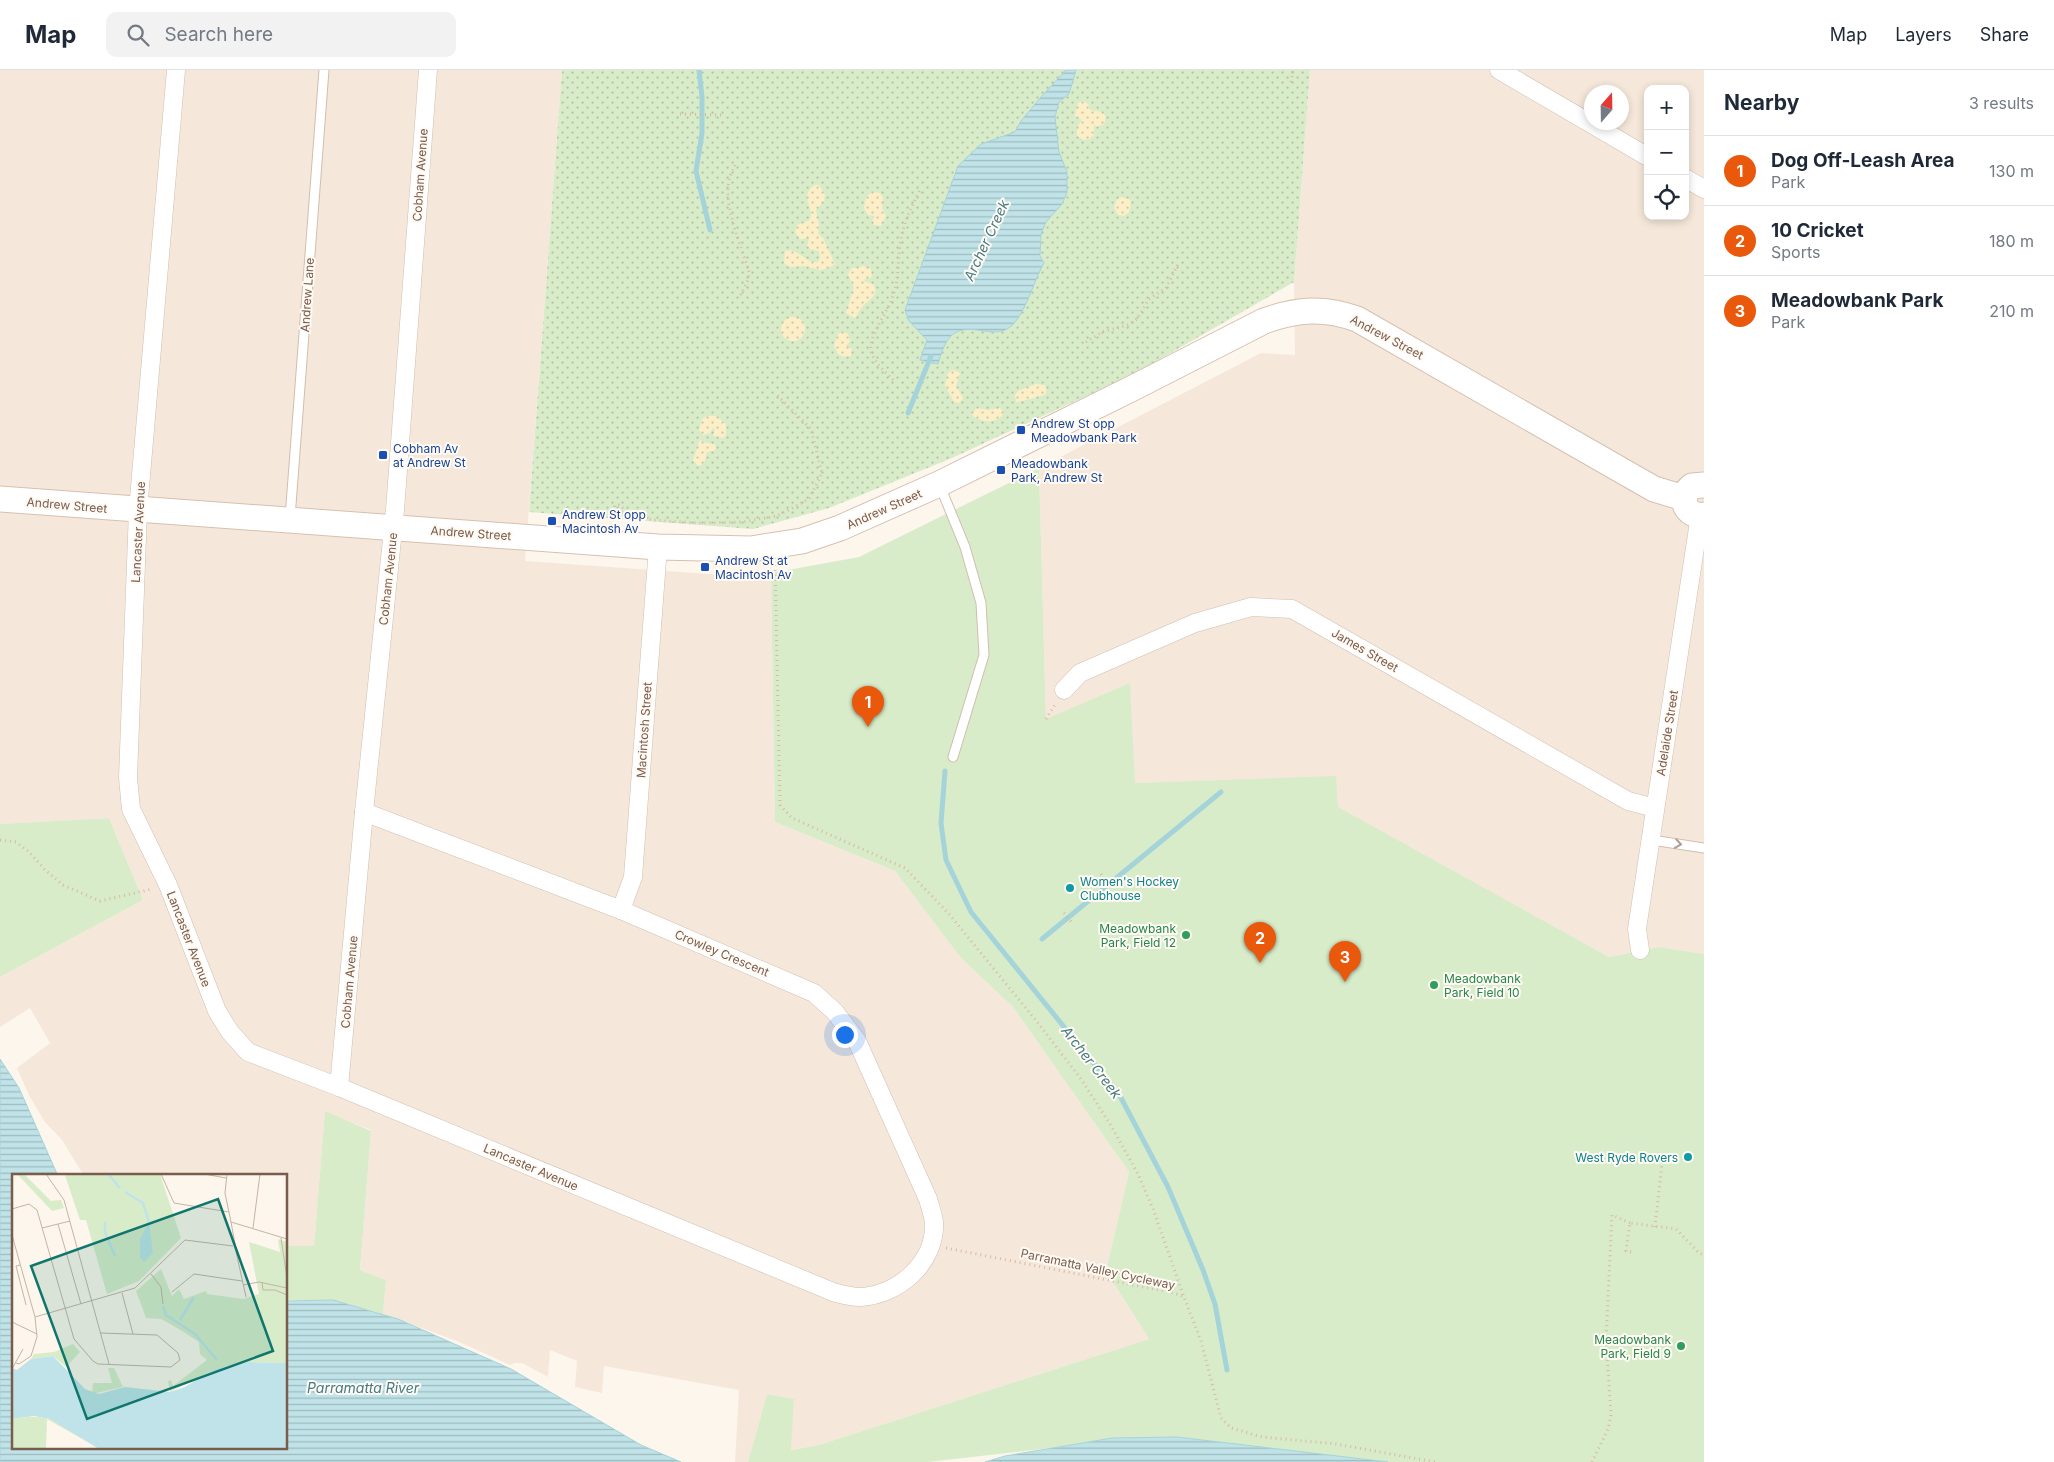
<!DOCTYPE html>
<html lang="en">
<head>
<meta charset="utf-8">
<style>
  body { margin:0; font-family:Inter,sans-serif; background:#f2f2f3; color:#1f2937 }
  .controls { position:absolute; right:15px; top:15px; display:grid; overflow:hidden; border-radius:10px; box-shadow:0 2px 8px #0003 }
  .controls button { width:45px; height:45px; display:grid; place-items:center; padding:0; border:0; border-bottom:1px solid #e0e1e3; background:#fff; color:#1f2937; font:25px sans-serif }
  .compass { position:absolute; left:1584px; top:15px; width:45px; height:45px; border-radius:50%; background:#fff; box-shadow:0 2px 8px #0003; rotate:20deg }
  .you { position:absolute; left:844px; top:964px; width:18px; height:18px; margin:-12px; border:4px solid #fff; border-radius:50%; background:#1a73e8; box-shadow:0 0 0 8px #1a73e833 }
  .badge { display:grid; place-items:center; width:32px; height:32px; border-radius:50%; background:#ea580c; color:#fff; font-size:16px; font-weight:700 }
  .pin { position:absolute; translate:-50% -41px; filter:drop-shadow(0 1px 2px #0008) }
  .pin::after { content:''; position:absolute; top:26px; width:18px; height:15px; background:inherit; clip-path:polygon(0 0,100% 0,50% 100%) }
  .list { margin:0; padding:0; list-style:none }
  h2 { display:flex; justify-content:space-between; align-items:center; height:65px; margin:0; padding:0 20px; font-size:21px }
  h2 small { font-size:16px; font-weight:400; color:#747a83 }
  .list li { display:grid; grid-template-columns:32px 1fr auto; gap:15px; align-items:center; box-sizing:border-box; height:70px; padding:0 20px; border-top:1px solid #e0e1e3 }
  .list b { display:block; font-size:19px; white-space:nowrap }
  .list p { margin:0; font-size:16px; white-space:nowrap; color:#747a83 }
  .list em { font-size:16px; font-style:normal; color:#747a83 }
  .icon { flex:none; width:28px; height:28px; fill:none; stroke:currentColor; stroke-width:2; stroke-linecap:round; stroke-linejoin:round }
  .map { position:relative; flex:none; width:1704px; height:1392px; overflow:hidden }
  header { display:flex; align-items:center; gap:30px; box-sizing:border-box; height:70px; padding:0 25px; background:#fff; border-bottom:1px solid #e0e1e3 }
  header strong { font-size:24px }
  nav { display:flex; gap:28px; margin-inline-start:auto; font-size:18px }
  .search { width:350px; height:45px; background:#f2f2f3; display:flex; align-items:center; gap:12px; box-sizing:border-box; padding:0 18px; border-radius:10px; color:#747a83; font-size:19px }
  main { display:flex }
  aside { flex:1; background:#fff }
  .map>svg:first-child { display:block }
  .residential { fill:#f5e8da; fill-rule:evenodd }
  .grass { fill:url(#grass-dots) }
  .sand { fill:url(#sand-dots) }
  .green { fill:#d8ecc9 }
  .water { fill:url(#water-rules); stroke:#a5d3da }
  .lines { fill:none; stroke-linecap:round; stroke-linejoin:round }
  .stream { stroke:#a5d3da; stroke-width:5 }
  .service-casing { stroke:#d1beb0; stroke-width:11 }
  .minor-casing { stroke:#d1beb0; stroke-width:19 }
  .secondary-casing { stroke:#d6c0b0; stroke-width:27 }
  .path { stroke:#d9b8a5; stroke-width:3; stroke-dasharray:1 4; stroke-linecap:butt }
  .service { stroke:#fff; stroke-width:9 }
  .minor { stroke:#fff; stroke-width:18 }
  .secondary { stroke:#fff; stroke-width:25 }
  .oneway { stroke:#af9d94 }
  .transit-dot { fill:#1a4fb4; stroke:#fffaf3; stroke-width:2 }
  .culture-dot { fill:#0f9aa8; stroke:#fffaf3; stroke-width:2 }
  .leisure-dot { fill:#2e9e5b; stroke:#fffaf3; stroke-width:2 }
  .labels { text-anchor:middle; dominant-baseline:central; stroke-width:4; stroke-linejoin:round; paint-order:stroke }
  .street-label { font-size:12px; fill:#7a5c4d; stroke:#fffaf3 }
  .transit-label { font-size:12px; fill:#164399; stroke:#fffaf3; text-anchor:start }
  .culture-label { font-size:12px; fill:#0d838f; stroke:#fffaf3; text-anchor:start }
  .leisure-label { font-size:12px; fill:#27864d; stroke:#fffaf3; text-anchor:end }
  .water-label { font-size:14px; font-style:italic; fill:#437c86; stroke:#fffaf3 }
  .inset-river { fill:none; stroke:#bfe3e8; stroke-width:2.5 }
  .inset-road { fill:none; stroke:#c5b3a7; stroke-width:1 }
  .view { fill:#0f766e; fill-opacity:0.15; stroke:#0f766e; stroke-width:2.5 }
  .inset-edge { fill:none; stroke:#7a5c4d; stroke-width:2.5 }
</style>
</head>
<body>
<header>
<strong>Map</strong>
<div class="search"><svg class="icon" aria-label="search" viewBox="0 0 24 24"><circle cx="10" cy="10" r="6"/><path d="M15 15l6 6"/></svg>Search here</div>
<nav><a>Map</a><a>Layers</a><a>Share</a></nav>
</header>
<main>
<div class="map">
<svg width="1704" height="1392" viewBox="0 0 1704 1392">
  <defs>
    <pattern id="grass-dots" width="8" height="8" patternUnits="userSpaceOnUse" patternTransform="scale(1.25)"><rect width="8" height="8" fill="#d8ecc9"/><path d="M2 2h.1M6 6h.1" fill="none" stroke="#b4c2a5" stroke-width="1.8" stroke-linecap="round"/></pattern>
    <pattern id="sand-dots" width="8" height="8" patternUnits="userSpaceOnUse" patternTransform="scale(1.25)"><rect width="8" height="8" fill="#fcefc7"/><path d="M2 2h.1M6 6h.1" fill="none" stroke="#d1c5a4" stroke-width="1.8" stroke-linecap="round"/></pattern>
    <pattern id="water-rules" width="6" height="5" patternUnits="userSpaceOnUse" patternTransform="scale(1.25)"><rect width="6" height="5" fill="#bfe3e8"/><path d="M0 2.5h6" fill="none" stroke="#a0bbbe"/></pattern>
  </defs>
  <rect width="100%" height="100%" fill="#fdf6ec"/>
  <g class="residential">
    <path d="M 0,0 L 562,0 L 525,491 L 751,507 L 771,503 L 775,752 L 895,801 L 960,887 L 1013,937 L 1129,1102 L 1106,1201 L 1149,1269 L 819,1375 L 790,1380 L 794,1329 L 767,1324 L 748,1392 L 735,1392 L 739,1320 L 604,1296 L 602,1323 L 575,1317 L 577,1291 L 550,1280 L 548,1307 L 522,1293 L 515,1293 L 510,1295 L 457,1271 L 383,1244 L 386,1210 L 360,1200 L 371,1060 L 325,1042 L 314,1176 L 286,1176 L 286,1106 L 84,1106 L 62,1070 L 44,1051 L 29,1025 L 17,998 L 50,973 L 30,938 L 0,957 L 0,907 L 143,830 L 109,748 L 0,754 Z"/>
    <path d="M 1310,0 L 1704,0 L 1704,884 L 1659,877 L 1609,887 L 1337,737 L 1335,707 L 1135,713 L 1046,649 L 1039,398 L 1261,283 L 1295,285 L 1294,212 ZM 1648,19 L 1685,19 L 1685,146 L 1648,146 ZM 1592,22 L 1622,22 L 1622,52 L 1592,52 Z"/>
  </g>
  <path class="grass" d="M 562,0 L 1310,0 L 1294,212 L 1136,303 L 952,388 L 829,438 L 753,459 L 529,442 Z"/>
  <g class="sand">
    <path d="M 1083,31 L 1088,34 L 1090,40 L 1102,42 L 1106,47 L 1104,54 L 1097,57 L 1094,55 L 1094,65 L 1089,69 L 1084,70 L 1077,66 L 1077,57 L 1082,50 L 1075,46 L 1078,33 Z"/>
    <path d="M 815,115 L 819,115 L 825,125 L 824,131 L 816,140 L 819,156 L 818,164 L 823,168 L 835,194 L 828,198 L 821,200 L 804,196 L 790,197 L 784,193 L 785,181 C 799,177 804,194 818,192 L 820,188 L 819,181 L 810,179 L 807,176 L 809,169 L 808,167 L 804,169 L 800,169 L 795,162 L 797,155 C 800,154 805,152 808,151 C 819,142 796,127 815,115 Z"/>
    <path d="M 872,122 L 880,123 L 883,127 L 882,138 L 886,146 L 881,156 L 874,155 L 872,151 L 875,146 L 868,145 L 864,138 L 866,127 Z"/>
    <path d="M 1121,127 L 1129,129 L 1131,132 L 1129,142 L 1124,146 L 1118,145 L 1114,137 L 1117,130 Z"/>
    <path d="M 863,196 L 871,199 L 872,206 L 869,209 L 866,208 L 864,211 L 874,215 C 878,226 871,228 864,235 C 860,238 858,244 855,248 L 846,243 L 854,217 L 848,204 L 852,198 L 858,198 Z"/>
    <circle cx="793" cy="259" r="12"/>
    <path d="M 843,262 L 848,264 L 850,271 L 846,276 L 852,279 L 851,286 L 844,287 L 838,284 L 834,276 L 838,264 Z"/>
    <path d="M 953,300 L 960,303 L 956,316 L 963,328 L 959,333 L 954,332 L 945,315 L 948,303 Z"/>
    <path d="M 1036,314 L 1044,315 L 1046,317 C 1046,321 1047,323 1044,325 C 1042,326 1019,332 1016,332 L 1015,325 L 1018,321 Z"/>
    <path d="M 977,338 L 988,340 L 1000,338 L 1004,343 C 997,354 982,353 973,346 L 972,343 Z"/>
    <path d="M 708,346 L 716,346 L 726,354 L 726,365 L 723,368 L 713,366 L 715,359 L 713,358 L 710,363 L 703,365 L 699,360 L 702,349 Z"/>
    <path d="M 700,370 L 706,373 L 715,374 L 716,378 L 714,381 L 707,382 C 705,387 707,394 698,396 L 693,390 Z"/>
  </g>
  <g class="green">
    <path d="M 1039,398 L 1046,649 L 1130,613 L 1135,713 L 1336,706 L 1338,737 L 1609,887 L 1659,877 L 1704,884 L 1704,1392 L 1388,1392 L 1177,1367 L 1112,1368 L 1051,1378 L 928,1392 L 748,1392 L 767,1324 L 794,1329 L 791,1380 L 819,1375 L 1149,1269 L 1106,1201 L 1129,1102 L 1013,937 L 960,887 L 895,801 L 775,752 L 771,503 L 859,487 Z"/>
    <path d="M 109,748 L 143,830 L 0,907 L 0,754 Z"/>
    <path d="M 325,1041 L 371,1061 L 360,1200 L 386,1210 L 383,1244 L 333,1230 L 286,1230 L 286,1176 L 314,1176 Z"/>
  </g>
  <g class="water">
    <path d="M 1066,0 L 1076,0 L 1069,24 L 1059,32 L 1055,47 L 1059,82 L 1067,102 L 1067,123 L 1062,134 L 1046,152 L 1041,164 L 1040,186 L 1044,193 C 1033,212 1024,250 1007,259 C 1000,263 991,262 984,261 C 953,255 946,266 938,294 L 920,290 L 927,270 L 909,251 L 905,240 L 958,96 L 981,74 L 1015,62 L 1021,51 L 1041,27 Z"/>
    <path d="M 0,989 L 19,1018 L 58,1106 L 14,1106 L 14,1378 L 286,1378 L 286,1231 L 333,1230 L 398,1249 L 511,1299 L 641,1375 L 681,1392 L 0,1392 Z"/>
    <path d="M 1177,1367 L 1388,1392 L 985,1392 L 1005,1386 L 1112,1368 Z"/>
  </g>
  <g class="lines">
    <g class="stream">
      <path d="M 699,0 L 702,27 L 702,63 L 696,101 L 710,160"/>
      <path d="M 908,343 L 931,286"/>
      <path d="M 945,701 L 941,753 L 946,790 L 971,842 L 1120,1026 L 1168,1117 L 1203,1200 L 1215,1234 L 1227,1300"/>
      <path d="M 1042,869 L 1221,722"/>
    </g>
    <defs>
      <g id="service">
        <path d="M 940,416 L 965,477 L 981,533 L 984,585 L 953,687"/>
        <path d="M 290,448 L 324,0"/>
        <path d="M 1652,770 L 1704,778"/>
      </g>
      <g id="minor">
        <path d="M 176,0 L 138,440 L 128,708 L 131,739 L 168,815 L 217,941 L 230,962 L 248,982 L 339,1017 L 833,1222 C 841,1224 851,1227 860,1227 C 898,1225 936,1193 934,1152 C 933,1145 930,1136 928,1129 L 857,971 L 835,942 L 814,923 L 621,840 L 364,742"/>
        <path d="M 1499,0 L 1648,87"/>
        <path d="M 1685,108 L 1704,119"/>
        <path d="M 1064,620 L 1080,603 L 1195,553 L 1251,537 L 1292,539 L 1628,731 L 1655,738"/>
        <path d="M 621,840 L 633,807 L 658,477"/>
        <path d="M 1640,880 L 1637,859 L 1700,445"/>
        <path d="M 339,1017 L 364,742 L 395,440 L 428,0"/>
      </g>
      <g id="secondary">
        <path d="M 1704,415 L 1692,416 C 1677,427 1686,448 1704,445"/>
        <path d="M 0,429 L 658,477 L 751,479 L 802,471 L 840,458 L 939,414 L 1133,318 L 1264,251 C 1297,239 1324,237 1357,249 L 1654,419 L 1684,428"/>
      </g>
    </defs>
    <use href="#service" class="service-casing"/>
    <use href="#minor" class="minor-casing"/>
    <use href="#secondary" class="secondary-casing"/>
    <g class="path">
      <path d="M 1291,12 L 1293,0"/>
      <path d="M 680,44 L 721,45"/>
      <path d="M 735,95 C 733,100 730,105 729,110 C 724,140 741,174 749,202 L 748,210 L 740,226"/>
      <path d="M 1086,272 L 1102,262 L 1128,255 L 1137,249 L 1149,229 L 1166,218 L 1179,192"/>
      <path d="M 893,310 C 885,301 872,292 871,279 C 869,267 886,244 891,231 C 900,209 897,196 900,174 C 903,154 911,137 920,120"/>
      <path d="M 628,442 L 618,443 L 613,441 L 615,435 L 619,435 L 628,442 L 652,450 L 698,453 L 742,452 L 777,446 L 809,429 L 822,403 L 811,359 L 775,323"/>
      <path d="M 775,495 L 780,735 L 792,748 L 905,798 L 949,844 L 1038,953 L 1081,1009 L 1110,1054 L 1138,1104 L 1153,1139 L 1184,1227"/>
      <path d="M 1046,649 L 1056,633"/>
      <path d="M 0,770 L 16,772 L 29,782 L 45,800 L 63,815 L 100,831 L 152,819"/>
      <path d="M 1101,804 L 1112,819"/>
      <path d="M 1064,843 L 1072,853"/>
      <path d="M 1655,1157 L 1662,1093"/>
      <path d="M 946,1178 L 1174,1223 L 1184,1227 L 1201,1271 L 1221,1348 L 1231,1358 L 1262,1367 L 1336,1374 L 1435,1392"/>
      <path d="M 1631,1182 L 1626,1181 L 1630,1153 L 1676,1159 L 1699,1183 L 1704,1185"/>
      <path d="M 1592,1392 L 1608,1359 L 1611,1345 L 1606,1270 L 1612,1145 L 1630,1153"/>
    </g>
    <use href="#service" class="service"/>
    <use href="#minor" class="minor"/>
    <use href="#secondary" class="secondary"/>
  </g>
  <defs><path id="oneway-chevron" d="M-2-3.5L2.5 0L-2 3.5" fill="none" stroke-width="1.6" stroke-linecap="round" stroke-linejoin="round" transform="scale(1.25)"/></defs>
  <use class="oneway" href="#oneway-chevron" transform="translate(1678 774) rotate(9)"/>
  <g class="transit-dot">
    <rect x="1016" y="355" width="10" height="10" rx="2.5"/>
    <rect x="378" y="380" width="10" height="10" rx="2.5"/>
    <rect x="996" y="395" width="10" height="10" rx="2.5"/>
    <rect x="547" y="446" width="10" height="10" rx="2.5"/>
    <rect x="700" y="492" width="10" height="10" rx="2.5"/>
  </g>
  <g class="culture-dot">
    <circle cx="1070" cy="818" r="5"/>
    <circle cx="1688" cy="1087" r="5"/>
  </g>
  <g class="leisure-dot">
    <circle cx="1186" cy="865" r="5"/>
    <circle cx="1434" cy="915" r="5"/>
    <circle cx="1681" cy="1276" r="5"/>
  </g>
  <g class="labels">
    <g class="street-label">
      <text transform="translate(420 105) rotate(-86)">Cobham Avenue</text>
      <text transform="translate(307 225) rotate(-86)">Andrew Lane</text>
      <text transform="translate(1387 267) rotate(28)">Andrew Street</text>
      <text transform="translate(67 435) rotate(5)">Andrew Street</text>
      <text transform="translate(884 439) rotate(-24)">Andrew Street</text>
      <text transform="translate(138 462) rotate(-87)">Lancaster Avenue</text>
      <text transform="translate(471 463) rotate(4)">Andrew Street</text>
      <text transform="translate(388 509) rotate(-84)">Cobham Avenue</text>
      <text transform="translate(1365 580) rotate(30)">James Street</text>
      <text transform="translate(644 660) rotate(-86)">Macintosh Street</text>
      <text transform="translate(1667 663) rotate(-81)">Adelaide Street</text>
      <text transform="translate(189 869) rotate(69)">Lancaster Avenue</text>
      <text transform="translate(722 883) rotate(23)">Crowley Crescent</text>
      <text transform="translate(349 912) rotate(-85)">Cobham Avenue</text>
      <text transform="translate(531 1097) rotate(23)">Lancaster Avenue</text>
      <text transform="translate(1098 1199) rotate(12)">Parramatta Valley Cycleway</text>
    </g>
    <g class="transit-label">
      <text x="1031" y="353">Andrew St opp<tspan x="1031" dy="14">Meadowbank Park</tspan></text>
      <text x="393" y="378">Cobham Av<tspan x="393" dy="14">at Andrew St</tspan></text>
      <text x="1011" y="393">Meadowbank<tspan x="1011" dy="14">Park, Andrew St</tspan></text>
      <text x="562" y="444">Andrew St opp<tspan x="562" dy="14">Macintosh Av</tspan></text>
      <text x="715" y="490">Andrew St at<tspan x="715" dy="14">Macintosh Av</tspan></text>
    </g>
    <g class="culture-label">
      <text x="1080" y="811">Women's Hockey<tspan x="1080" dy="14">Clubhouse</tspan></text>
      <text x="1678" y="1087" text-anchor="end">West Ryde Rovers</text>
    </g>
    <g class="leisure-label">
      <text x="1176" y="858">Meadowbank<tspan x="1176" dy="14">Park, Field 12</tspan></text>
      <text x="1444" y="908" text-anchor="start">Meadowbank<tspan x="1444" dy="14">Park, Field 10</tspan></text>
      <text x="1671" y="1269">Meadowbank<tspan x="1671" dy="14">Park, Field 9</tspan></text>
    </g>
    <g class="water-label">
      <text transform="translate(986 170) rotate(-65)">Archer Creek</text>
      <text transform="translate(1092 992) rotate(52)">Archer Creek</text>
      <text x="363" y="1317">Parramatta River</text>
    </g>
  </g>
  <g transform="translate(12 1104)">
    <rect width="275" height="275" fill="#fdf6ec"/>
    <path d="M 148,0 L 169,64 L 127,107 L 95,120 L 74,46 L 68,46 L 53,1 Z" fill="#d8ecc9"/>
    <path d="M 12,0 L 39,27 L 49,26 L 52,34 L 40,37 L 5,0 ZM 266,65 L 275,68 L 275,189 L 236,188 L 203,195 L 158,218 L 156,207 L 159,206 L 161,212 L 195,186 L 188,180 L 187,168 L 167,155 L 149,145 L 134,144 L 124,117 L 149,95 L 160,122 L 167,115 L 172,125 L 194,117 L 195,120 L 231,125 L 247,120 L 237,68 L 268,78 ZM 61,170 L 68,178 L 54,193 L 41,182 L 19,185 L 22,180 L 42,178 ZM 96,194 L 102,194 L 111,213 L 80,220 L 81,209 L 100,209 ZM 16,243 L 27,243 L 42,246 L 88,275 L 35,245 L 34,275 L 0,275 L 0,245 Z" fill="#d8ecc9"/>
    <path d="M 137,48 L 141,79 L 132,88 L 128,83 L 128,65 ZM 41,182 L 73,215 L 87,220 L 113,213 L 158,218 L 173,213 L 203,195 L 236,188 L 275,189 L 275,275 L 87,275 L 38,245 L 22,242 L 0,245 L 0,194 L 5,196 L 19,185 Z" fill="#bfe3e8"/>
    <path class="inset-river" d="M 96,0 L 108,14M 113,18 L 131,29 L 137,48M 93,48 L 93,58 L 103,82M 151,132 L 154,141 L 183,160 L 205,186M 168,146 L 182,123M 0,224 L 20,223 L 40,229 L 93,256 L 120,275M 99,258 L 132,275M 252,275 L 275,273"/>
    <path class="inset-road" d="M 34,0 L 52,26 L 97,190M 149,0 L 162,29 L 217,38M 192,0 L 214,4M 215,0 L 213,19 L 219,48M 0,35 L 17,30 L 25,36 L 62,165 L 81,187 L 86,190 L 159,193 L 168,186 L 166,179 L 145,161 L 89,159M 46,50 L 69,130M 30,54 L 58,47M 241,54 L 248,0M 0,61 L 23,143 L 123,114 L 173,66 L 221,72M 269,64 L 275,104M 223,70 L 219,48 L 275,65M 223,73 L 234,123M 8,91 L 4,92 L 14,131M 139,100 L 149,113 L 151,130M 250,108 L 251,116 L 263,116 L 275,121M 231,111 L 247,108 L 275,114M 160,118 L 182,100 L 230,107M 110,119 L 121,160M 0,148 L 25,160M 4,189 L 7,190 L 19,182 L 25,163 L 23,143M 0,195 L 11,175"/>
    <path class="view" d="M 206,25 L 261,177 L 75,245 L 19,92 Z"/>
    <rect width="275" height="275" class="inset-edge"/>
  </g>
</svg>
<div class="controls">
<button>+</button>
<button>−</button>
<button><svg class="icon" aria-label="locate" viewBox="0 0 24 24"><circle cx="12" cy="12" r="6"/><path d="M12 2v4M12 18v4M2 12h4M18 12h4"/></svg></button>
</div>
<svg class="compass" viewBox="-18 -18 36 36"><path d="M0-13l5 13h-10z" fill="#e53935"/><path d="M0 13l5-13h-10z" fill="#747a83"/></svg>
<div class="you"></div>
<div class="pin badge" style="left:868px;top:657px">1</div>
<div class="pin badge" style="left:1260px;top:893px">2</div>
<div class="pin badge" style="left:1345px;top:912px">3</div>
</div>
<aside>
<h2>Nearby<small>3 results</small></h2>
<ul class="list">
<li><span class="badge">1</span><div><b>Dog Off-Leash Area</b><p>Park</p></div><em>130 m</em></li>
<li><span class="badge">2</span><div><b>10 Cricket</b><p>Sports</p></div><em>180 m</em></li>
<li><span class="badge">3</span><div><b>Meadowbank Park</b><p>Park</p></div><em>210 m</em></li>
</ul>
</aside>
</main>
</body>
</html>
